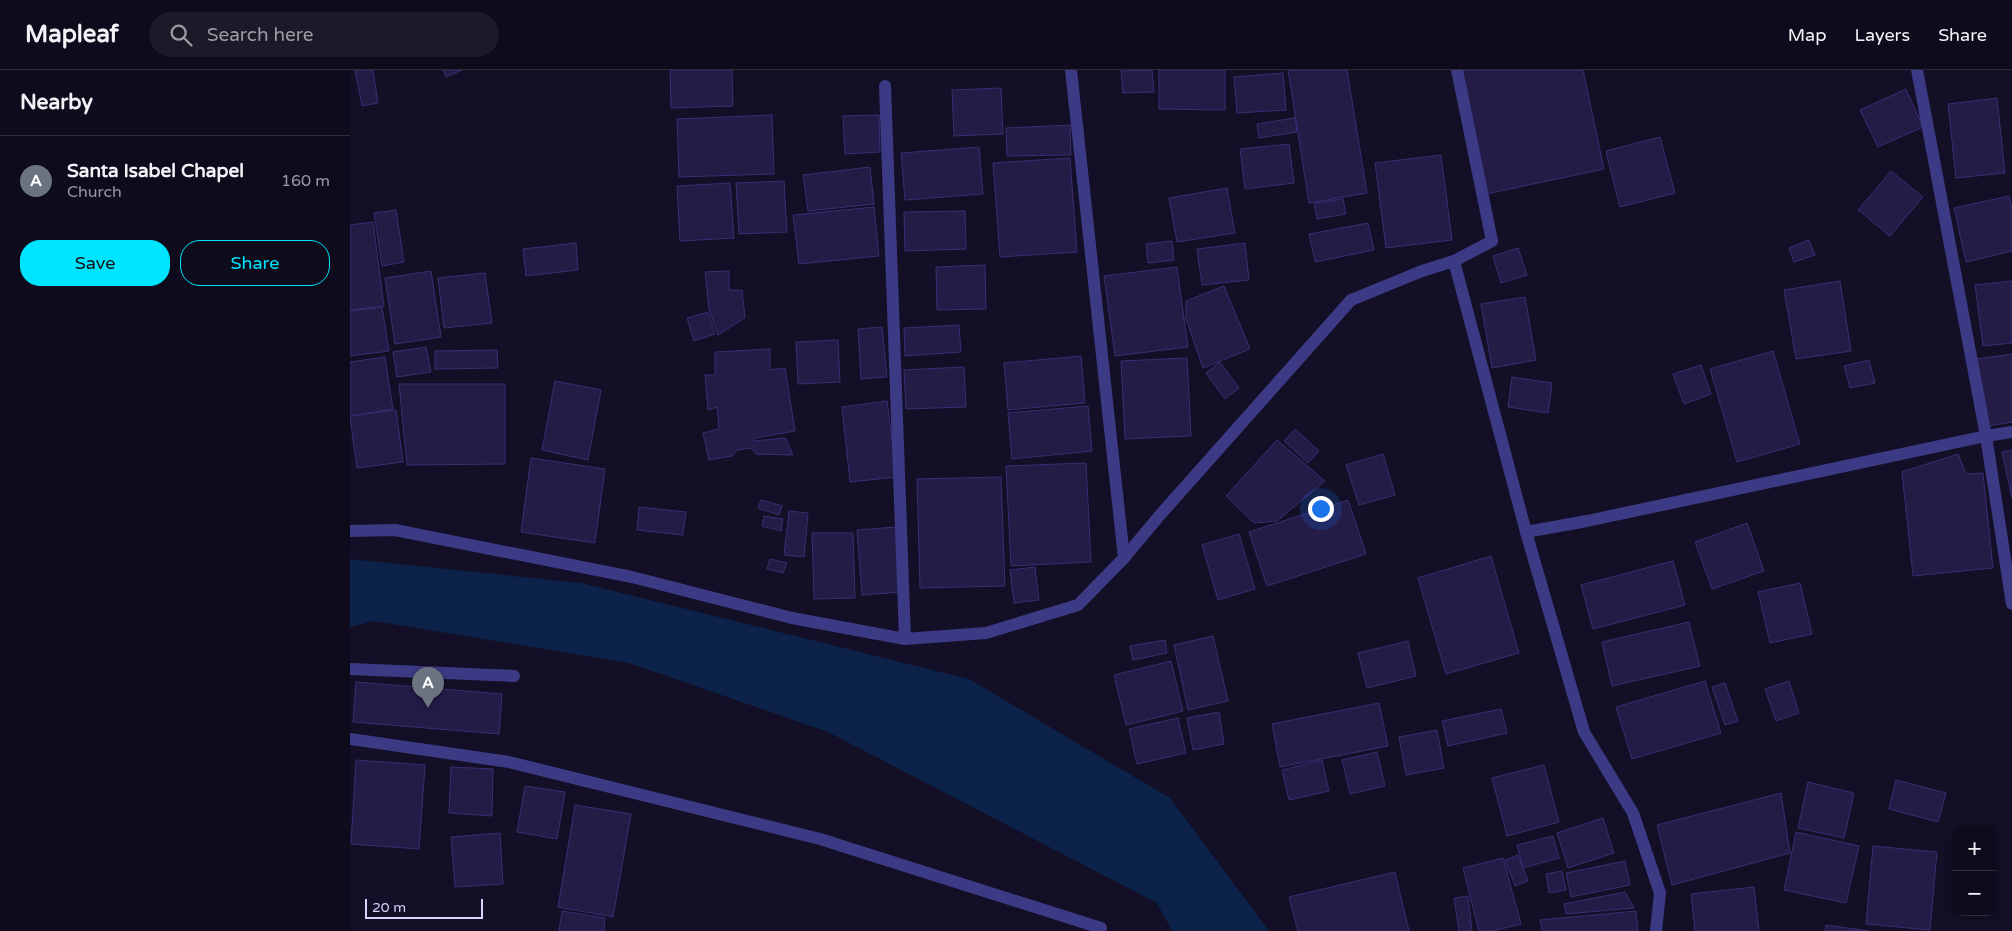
<!DOCTYPE html>
<html lang="en">
<head>
<meta charset="utf-8">
<style>
  body { margin:0; font-family:"Varela Round",sans-serif; background:#1c1929; color:#f1f3f6 }
  .controls { position:absolute; right:15px; bottom:15px; display:grid; overflow:hidden; border-radius:10px; box-shadow:0 2px 8px #0003 }
  .controls button { width:45px; height:45px; display:grid; place-items:center; padding:0; border:0; border-bottom:1px solid #2e2b3b; background:#0e0b1c; color:#f1f3f6; font:25px sans-serif }
  .scale { position:absolute; left:15px; bottom:12px; width:118px; box-sizing:border-box; padding-left:5px; border:2px solid #d9d4ff; border-top:0; font-size:14px; line-height:18px; white-space:nowrap; color:#d9d4ff; -webkit-text-stroke:4px #130f26; paint-order:stroke }
  .you { position:absolute; left:970px; top:438px; width:18px; height:18px; margin:-12px; border:4px solid #fff; border-radius:50%; background:#1a73e8; box-shadow:0 0 0 8px #1a73e833 }
  .badge { display:grid; place-items:center; width:32px; height:32px; border-radius:50%; background:#00e5ff; color:#fff; font-size:16px; font-weight:700 }
  .pin { position:absolute; translate:-50% -41px; filter:drop-shadow(0 1px 2px #0008) }
  .pin::after { content:''; position:absolute; top:26px; width:18px; height:15px; background:inherit; clip-path:polygon(0 0,100% 0,50% 100%) }
  .list { margin:0; padding:0; list-style:none }
  h2 { display:flex; justify-content:space-between; align-items:center; height:65px; margin:0; padding:0 20px; font-size:21px }
  h2 small { font-size:16px; font-weight:400; color:#9b9ba3 }
  .list li { display:grid; grid-template-columns:32px 1fr auto; gap:15px; align-items:center; box-sizing:border-box; height:90px; padding:0 20px; border-top:1px solid #2e2b3b }
  .list b { display:block; font-size:19px; white-space:nowrap }
  .list p { margin:0; font-size:16px; white-space:nowrap; color:#9b9ba3 }
  .list em { font-size:16px; font-style:normal; color:#9b9ba3 }
  .actions { display:flex; gap:10px; padding:15px 20px }
  .actions a { flex:1; padding:11px 0; border:1px solid #00e5ff; border-radius:20px; text-align:center; font-size:18px; color:#00e5ff }
  .actions .main { background:#00e5ff; color:#111 }
  .icon { flex:none; width:28px; height:28px; fill:none; stroke:currentColor; stroke-width:2; stroke-linecap:round; stroke-linejoin:round }
  .map { position:relative; flex:none; width:1662px; height:861px; overflow:hidden }
  header { display:flex; align-items:center; gap:30px; box-sizing:border-box; height:70px; padding:0 25px; background:#0e0b1c; border-bottom:1px solid #2e2b3b }
  header strong { font-size:24px }
  nav { display:flex; gap:28px; margin-inline-start:auto; font-size:18px }
  .search { width:350px; height:45px; background:#1c1929; display:flex; align-items:center; gap:12px; box-sizing:border-box; padding:0 18px; border-radius:28px; color:#9b9ba3; font-size:19px }
  main { display:flex }
  aside { flex:1; background:#0e0b1c }
  .map>svg:first-child { display:block }
  .water { fill:#0c2248 }
  .building { fill:#241b47; stroke:#3b2d73 }
  .lines { fill:none; stroke-linecap:round; stroke-linejoin:round }
  .lane { stroke:#3d3a85; stroke-width:12 }
  .street { stroke:#3d3a85; stroke-width:12 }
</style>
</head>
<body>
<header>
<strong>Mapleaf</strong>
<div class="search"><svg class="icon" aria-label="search" viewBox="0 0 24 24"><circle cx="10" cy="10" r="6"/><path d="M15 15l6 6"/></svg>Search here</div>
<nav><a>Map</a><a>Layers</a><a>Share</a></nav>
</header>
<main>
<aside>
<h2>Nearby<small></small></h2>
<ul class="list">
<li><span class="badge" style="background:#6b7280">A</span><div><b>Santa Isabel Chapel</b><p>Church</p></div><em>160 m</em></li>
</ul>
<div class="actions"><a class="main">Save</a><a>Share</a></div>
</aside>
<div class="map">
<svg width="1662" height="861" viewBox="0 0 1662 861">
  <rect width="100%" height="100%" fill="#130f26"/>
  <path class="water" d="M 0,489 L 231,513 L 619,609 L 820,728 L 919,861 L 822,861 L 807,833 L 478,662 L 279,593 L 24,551 L 0,557 Z"/>
  <g class="building">
    <path d="M 5,0 L 23,0 L 28,33 L 12,36 Z"/>
    <path d="M 93,0 L 112,0 L 96,7 Z"/>
    <path d="M 320,0 L 382,0 L 383,36 L 321,38 Z"/>
    <path d="M 802,0 L 804,22 L 773,23 L 771,1 Z"/>
    <path d="M 809,0 L 875,0 L 875,40 L 809,39 Z"/>
    <path d="M 938,0 L 997,0 L 1017,123 L 959,133 Z"/>
    <path d="M 1110,0 L 1233,0 L 1254,99 L 1136,124 Z"/>
    <path d="M 933,3 L 936,40 L 887,43 L 884,7 Z"/>
    <path d="M 651,18 L 653,64 L 604,66 L 602,20 Z"/>
    <path d="M 1556,19 L 1573,57 L 1528,77 L 1510,40 Z"/>
    <path d="M 1647,28 L 1655,103 L 1606,108 L 1598,34 Z"/>
    <path d="M 422,45 L 424,104 L 329,107 L 327,49 Z"/>
    <path d="M 529,45 L 530,82 L 495,84 L 493,46 Z"/>
    <path d="M 945,48 L 947,62 L 909,68 L 907,54 Z"/>
    <path d="M 720,55 L 721,85 L 657,86 L 656,58 Z"/>
    <path d="M 1310,67 L 1325,123 L 1270,137 L 1256,81 Z"/>
    <path d="M 939,74 L 944,113 L 895,119 L 890,79 Z"/>
    <path d="M 629,77 L 633,124 L 555,130 L 551,83 Z"/>
    <path d="M 1091,85 L 1102,170 L 1036,178 L 1025,93 Z"/>
    <path d="M 720,88 L 727,182 L 650,187 L 643,93 Z"/>
    <path d="M 520,97 L 524,134 L 458,141 L 453,105 Z"/>
    <path d="M 1541,101 L 1573,127 L 1540,166 L 1508,140 Z"/>
    <path d="M 434,111 L 437,162 L 389,164 L 386,113 Z"/>
    <path d="M 380,113 L 384,168 L 330,171 L 327,116 Z"/>
    <path d="M 877,118 L 885,163 L 827,172 L 819,128 Z"/>
    <path d="M 1659,126 L 1662,140 L 1662,181 L 1616,192 L 1604,138 Z"/>
    <path d="M 993,129 L 996,144 L 967,149 L 964,133 Z"/>
    <path d="M 524,137 L 529,186 L 449,194 L 443,145 Z"/>
    <path d="M 46,140 L 54,192 L 32,196 L 24,143 Z"/>
    <path d="M 615,141 L 616,179 L 555,181 L 554,142 Z"/>
    <path d="M 23,152 L 34,236 L 0,240 L 0,155 Z"/>
    <path d="M 1018,153 L 1024,180 L 965,192 L 959,164 Z"/>
    <path d="M 1459,170 L 1465,185 L 1444,192 L 1439,178 Z"/>
    <path d="M 822,171 L 824,190 L 798,193 L 796,174 Z"/>
    <path d="M 226,173 L 228,200 L 176,206 L 173,179 Z"/>
    <path d="M 895,173 L 899,210 L 852,215 L 847,179 Z"/>
    <path d="M 1168,178 L 1177,205 L 1151,213 L 1143,186 Z"/>
    <path d="M 635,195 L 636,239 L 587,240 L 586,197 Z"/>
    <path d="M 827,197 L 838,277 L 765,286 L 754,206 Z"/>
    <path d="M 81,201 L 91,267 L 45,274 L 35,208 Z"/>
    <path d="M 379,201 L 379,220 L 392,220 L 395,248 L 368,265 L 359,239 L 355,202 Z"/>
    <path d="M 135,203 L 142,253 L 94,258 L 88,208 Z"/>
    <path d="M 1490,211 L 1501,281 L 1446,289 L 1434,220 Z"/>
    <path d="M 1662,211 L 1662,273 L 1633,276 L 1625,215 Z"/>
    <path d="M 874,216 L 900,279 L 853,298 L 836,249 L 836,231 Z"/>
    <path d="M 1175,227 L 1186,290 L 1142,298 L 1131,234 Z"/>
    <path d="M 32,237 L 39,281 L 0,286 L 0,241 Z"/>
    <path d="M 358,242 L 365,264 L 344,271 L 337,248 Z"/>
    <path d="M 609,255 L 611,282 L 555,286 L 554,258 Z"/>
    <path d="M 532,257 L 537,307 L 511,309 L 508,259 Z"/>
    <path d="M 488,270 L 490,312 L 448,314 L 446,272 Z"/>
    <path d="M 76,277 L 81,302 L 47,307 L 43,282 Z"/>
    <path d="M 420,279 L 420,300 L 435,298 L 445,361 L 405,368 L 404,371 L 435,368 L 443,385 L 406,384 L 401,378 L 387,380 L 382,386 L 359,390 L 353,363 L 369,359 L 367,337 L 358,340 L 355,305 L 365,305 L 365,282 Z"/>
    <path d="M 147,280 L 148,298 L 85,299 L 85,281 Z"/>
    <path d="M 1423,281 L 1450,374 L 1387,392 L 1360,299 Z"/>
    <path d="M 1662,284 L 1662,352 L 1638,356 L 1627,289 Z"/>
    <path d="M 731,286 L 735,333 L 658,340 L 654,293 Z"/>
    <path d="M 35,287 L 43,339 L 0,346 L 0,292 Z"/>
    <path d="M 837,288 L 841,366 L 775,369 L 771,291 Z"/>
    <path d="M 1519,290 L 1525,313 L 1500,318 L 1494,296 Z"/>
    <path d="M 870,292 L 889,318 L 875,329 L 856,303 Z"/>
    <path d="M 1351,295 L 1361,324 L 1334,334 L 1323,304 Z"/>
    <path d="M 614,297 L 616,337 L 556,339 L 554,300 Z"/>
    <path d="M 1162,307 L 1202,313 L 1198,343 L 1158,337 Z"/>
    <path d="M 205,311 L 251,320 L 238,390 L 192,380 Z"/>
    <path d="M 49,314 L 155,314 L 155,394 L 57,395 Z"/>
    <path d="M 537,331 L 547,407 L 500,412 L 492,337 Z"/>
    <path d="M 738,336 L 742,381 L 662,389 L 658,343 Z"/>
    <path d="M 46,340 L 53,392 L 7,398 L 0,346 Z"/>
    <path d="M 945,359 L 969,381 L 958,393 L 934,371 Z"/>
    <path d="M 927,370 L 975,411 L 927,451 L 904,453 L 876,426 Z"/>
    <path d="M 1662,380 L 1662,428 L 1652,382 Z"/>
    <path d="M 1033,384 L 1045,425 L 1009,435 L 996,395 Z"/>
    <path d="M 1608,384 L 1616,404 L 1633,403 L 1643,498 L 1563,506 L 1552,402 Z"/>
    <path d="M 181,388 L 255,399 L 245,473 L 171,462 Z"/>
    <path d="M 736,393 L 741,492 L 661,496 L 656,396 Z"/>
    <path d="M 651,407 L 655,516 L 570,518 L 567,409 Z"/>
    <path d="M 411,430 L 432,436 L 429,445 L 408,438 Z"/>
    <path d="M 998,430 L 1016,484 L 917,516 L 899,462 Z"/>
    <path d="M 289,437 L 336,442 L 333,465 L 287,460 Z"/>
    <path d="M 439,441 L 458,443 L 454,487 L 434,485 Z"/>
    <path d="M 414,446 L 433,449 L 431,461 L 412,456 Z"/>
    <path d="M 1397,453 L 1414,501 L 1362,519 L 1345,472 Z"/>
    <path d="M 546,457 L 551,522 L 512,525 L 507,460 Z"/>
    <path d="M 462,463 L 503,463 L 505,528 L 464,529 Z"/>
    <path d="M 889,464 L 905,519 L 868,530 L 852,475 Z"/>
    <path d="M 1141,486 L 1169,583 L 1096,604 L 1068,508 Z"/>
    <path d="M 420,489 L 437,493 L 433,503 L 417,499 Z"/>
    <path d="M 1323,491 L 1335,535 L 1243,559 L 1231,515 Z"/>
    <path d="M 685,497 L 689,530 L 664,533 L 660,500 Z"/>
    <path d="M 1450,513 L 1462,564 L 1420,573 L 1408,522 Z"/>
    <path d="M 1339,552 L 1350,596 L 1262,616 L 1252,572 Z"/>
    <path d="M 863,566 L 878,631 L 838,640 L 824,575 Z"/>
    <path d="M 815,570 L 817,583 L 783,590 L 780,576 Z"/>
    <path d="M 1058,571 L 1066,606 L 1017,618 L 1008,583 Z"/>
    <path d="M 821,591 L 833,641 L 776,655 L 764,605 Z"/>
    <path d="M 1355,611 L 1371,663 L 1282,689 L 1266,637 Z"/>
    <path d="M 1439,611 L 1449,643 L 1426,651 L 1415,619 Z"/>
    <path d="M 6,612 L 152,624 L 149,664 L 3,652 Z"/>
    <path d="M 1375,613 L 1388,651 L 1375,655 L 1362,617 Z"/>
    <path d="M 1029,633 L 1038,676 L 930,697 L 922,654 Z"/>
    <path d="M 1151,639 L 1157,663 L 1098,676 L 1092,651 Z"/>
    <path d="M 869,642 L 874,674 L 843,680 L 837,648 Z"/>
    <path d="M 828,648 L 836,683 L 787,694 L 779,659 Z"/>
    <path d="M 1087,660 L 1094,698 L 1056,705 L 1049,667 Z"/>
    <path d="M 1027,682 L 1035,716 L 1000,724 L 992,690 Z"/>
    <path d="M 6,690 L 75,695 L 69,779 L 1,774 Z"/>
    <path d="M 972,690 L 979,721 L 939,730 L 932,700 Z"/>
    <path d="M 1194,695 L 1209,752 L 1157,766 L 1142,708 Z"/>
    <path d="M 101,697 L 143,699 L 142,746 L 99,743 Z"/>
    <path d="M 1546,710 L 1596,723 L 1588,752 L 1539,739 Z"/>
    <path d="M 1458,712 L 1504,723 L 1494,768 L 1448,758 Z"/>
    <path d="M 175,716 L 215,722 L 207,769 L 167,762 Z"/>
    <path d="M 1431,723 L 1440,783 L 1322,815 L 1307,755 Z"/>
    <path d="M 225,735 L 281,744 L 263,847 L 208,837 Z"/>
    <path d="M 1253,748 L 1264,783 L 1218,798 L 1207,763 Z"/>
    <path d="M 1446,762 L 1509,776 L 1496,833 L 1434,820 Z"/>
    <path d="M 150,763 L 153,814 L 105,817 L 101,767 Z"/>
    <path d="M 1203,766 L 1209,788 L 1173,798 L 1167,775 Z"/>
    <path d="M 1523,776 L 1587,782 L 1580,860 L 1516,854 Z"/>
    <path d="M 1168,785 L 1178,811 L 1165,816 L 1155,790 Z"/>
    <path d="M 1153,788 L 1171,854 L 1143,861 L 1129,861 L 1113,798 Z"/>
    <path d="M 1275,791 L 1280,815 L 1221,827 L 1216,803 Z"/>
    <path d="M 1212,801 L 1216,820 L 1199,823 L 1196,804 Z"/>
    <path d="M 1045,802 L 1059,861 L 948,861 L 939,827 Z"/>
    <path d="M 1404,817 L 1409,861 L 1345,861 L 1341,824 Z"/>
    <path d="M 1275,822 L 1284,838 L 1216,844 L 1214,834 Z"/>
    <path d="M 1118,826 L 1122,861 L 1109,861 L 1104,828 Z"/>
    <path d="M 212,841 L 255,848 L 254,861 L 209,861 Z"/>
    <path d="M 1286,841 L 1288,861 L 1192,861 L 1190,850 Z"/>
    <path d="M 1476,855 L 1519,861 L 1475,861 Z"/>
  </g>
  <g class="lines">
    <path class="lane" d="M 0,599 L 164,606"/>
    <g class="street">
      <path d="M 721,0 L 774,488"/>
      <path d="M 1567,0 L 1636,366 L 1662,362"/>
      <path d="M 535,16 L 555,569"/>
      <path d="M 1104,191 L 1142,171 L 1107,0"/>
      <path d="M 0,461 L 45,460 L 282,507 L 442,548 L 555,569 L 636,563 L 728,535 L 774,488 L 810,445 L 1001,230 L 1072,201 L 1104,191 L 1176,462 L 1234,662 L 1283,743 L 1310,823 L 1306,861"/>
      <path d="M 1176,462 L 1237,451 L 1636,366 L 1662,534"/>
      <path d="M 0,669 L 159,692 L 470,769 L 751,858"/>
    </g>
  </g>
</svg>
<div class="controls">
<button>+</button>
<button>−</button>
</div>
<div class="scale">20 m</div>
<div class="you"></div>
<div class="pin badge" style="left:78px;top:638px;background:#6b7280">A</div>
</div>
</main>
</body>
</html>
